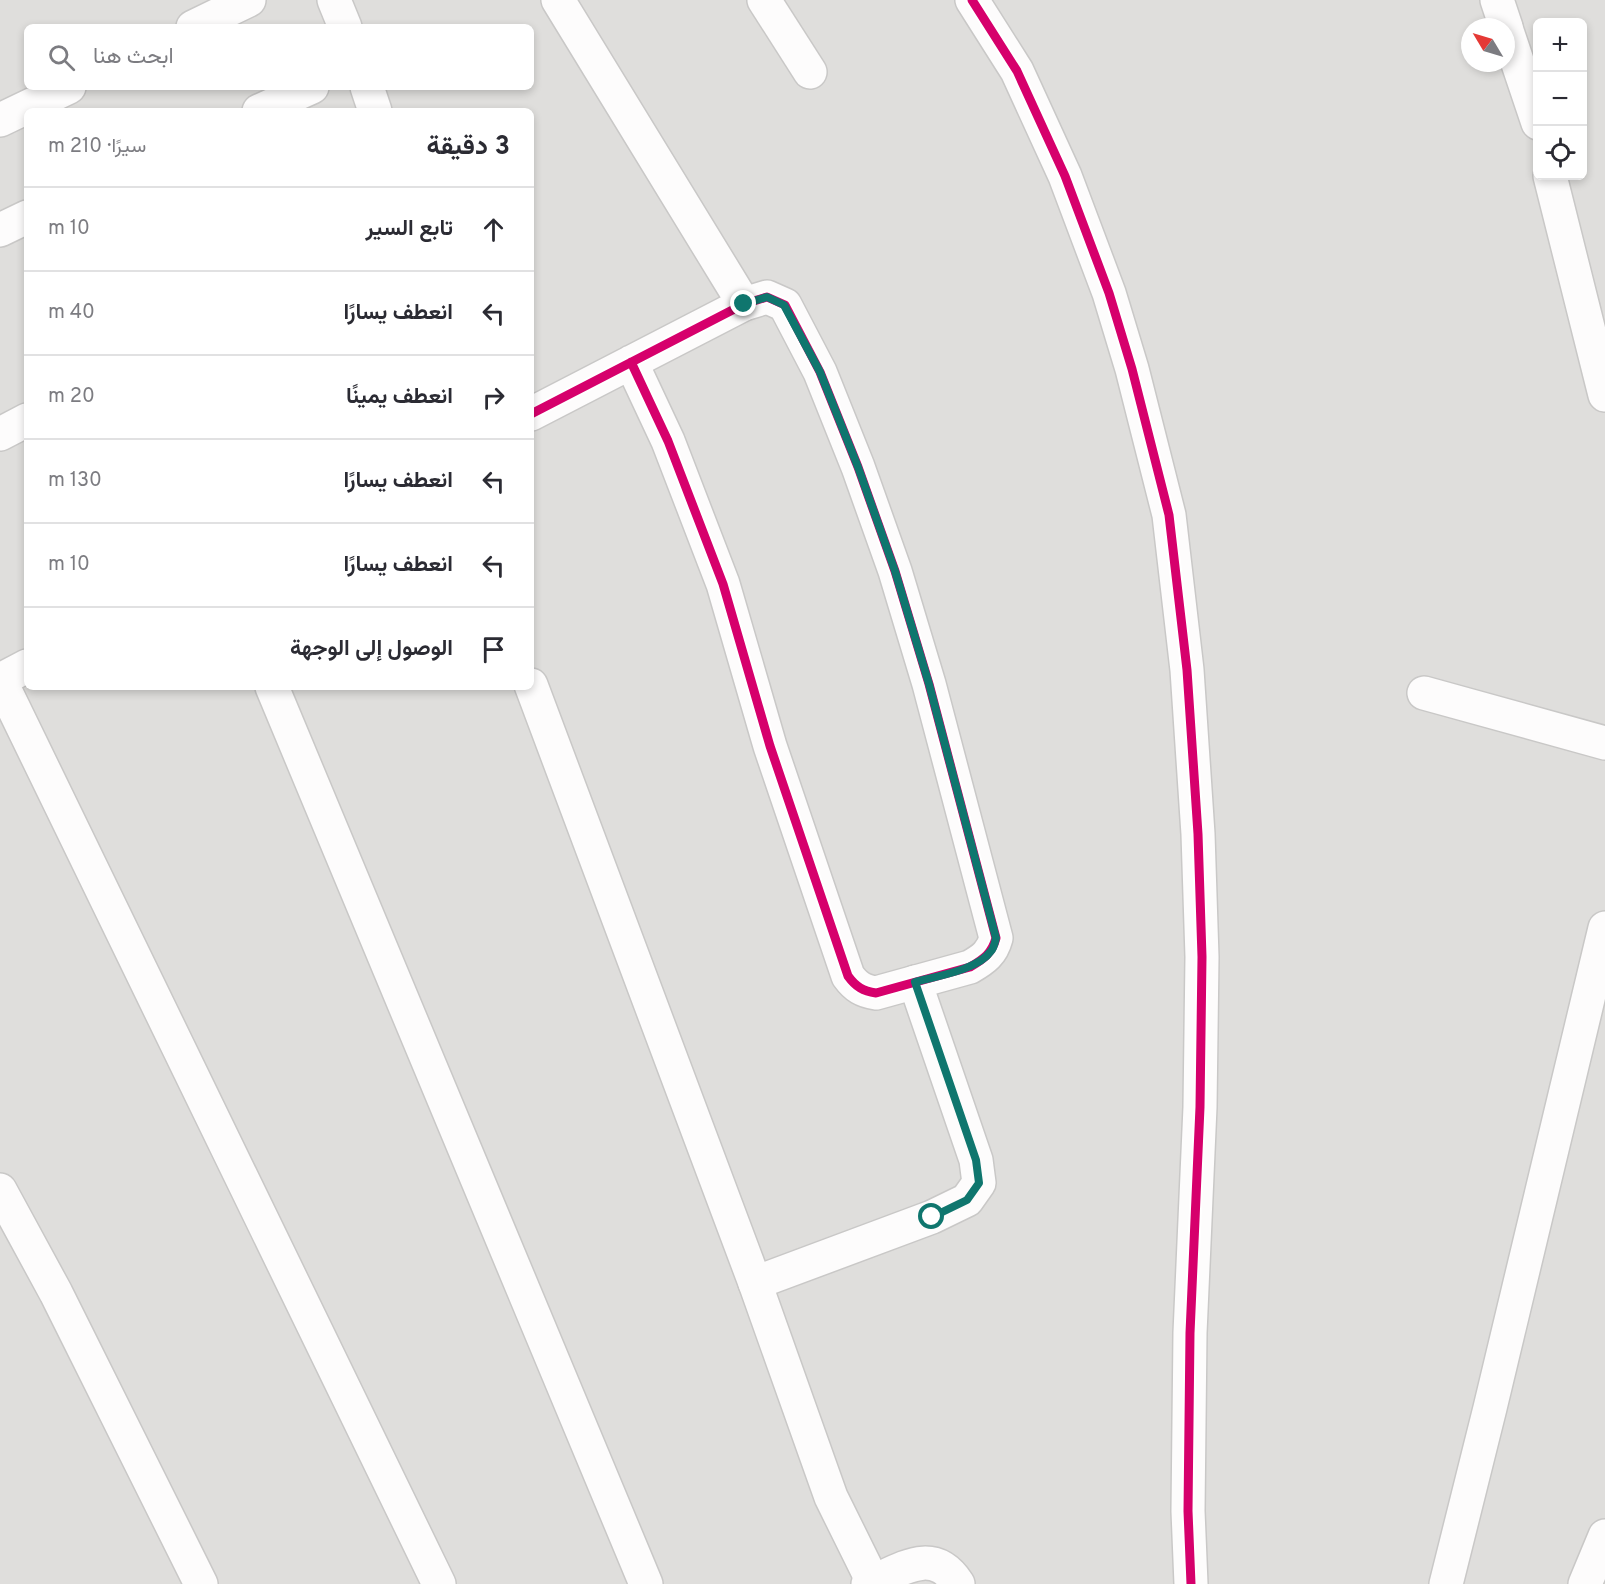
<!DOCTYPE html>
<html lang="ar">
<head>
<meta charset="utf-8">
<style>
  body { margin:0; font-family:Overpass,Vazirmatn,sans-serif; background:#f2f2f3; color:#2b2b33; direction:rtl }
  .controls { position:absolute; right:18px; top:18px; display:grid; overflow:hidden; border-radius:9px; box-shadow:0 3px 9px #0003 }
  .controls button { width:54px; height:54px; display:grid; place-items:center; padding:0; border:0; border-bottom:2px solid #e1e1e2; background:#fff; color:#2b2b33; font:30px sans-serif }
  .compass { position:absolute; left:1461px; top:18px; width:54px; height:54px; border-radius:50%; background:#fff; box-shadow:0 3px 9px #0003; rotate:308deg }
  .stop { position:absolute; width:18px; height:18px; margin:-14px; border:4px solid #0f766e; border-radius:50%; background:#fff }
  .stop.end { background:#0f766e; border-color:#fff; box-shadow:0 2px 6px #0008 }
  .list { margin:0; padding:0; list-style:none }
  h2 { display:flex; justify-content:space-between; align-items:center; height:78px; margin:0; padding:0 24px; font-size:26px }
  h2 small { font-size:20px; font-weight:400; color:#7c7c81 }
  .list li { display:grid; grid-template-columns:39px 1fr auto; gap:18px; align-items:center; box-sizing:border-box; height:84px; padding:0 24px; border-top:2px solid #e1e1e2 }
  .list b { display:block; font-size:22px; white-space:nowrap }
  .list em { font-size:20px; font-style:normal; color:#7c7c81 }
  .icon { flex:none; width:33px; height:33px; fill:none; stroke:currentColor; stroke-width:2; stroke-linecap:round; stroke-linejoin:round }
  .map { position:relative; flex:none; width:1605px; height:1584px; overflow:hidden; direction:ltr }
  .search { position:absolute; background:#fff; box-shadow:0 3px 9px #0003; left:24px; top:24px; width:510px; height:66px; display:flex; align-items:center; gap:15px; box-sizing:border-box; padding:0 21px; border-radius:9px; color:#7c7c81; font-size:22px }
  .panel { position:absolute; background:#fff; box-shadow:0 3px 9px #0003; left:24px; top:108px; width:510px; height:582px; border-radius:9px; direction:rtl }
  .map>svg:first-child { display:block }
  .residential { fill:#dfdedc; fill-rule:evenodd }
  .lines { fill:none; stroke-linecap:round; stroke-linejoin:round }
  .minor-casing { stroke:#c9c8c7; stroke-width:36 }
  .minor { stroke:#fdfcfc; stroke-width:33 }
  .cycleway-casing { stroke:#fff; stroke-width:13 }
  .cycleway { stroke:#d6006c; stroke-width:9 }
  .route { stroke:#0f766e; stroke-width:8 }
</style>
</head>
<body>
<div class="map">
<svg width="1605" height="1584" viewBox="0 0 1605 1584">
  <rect width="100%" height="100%" fill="#f0eeeb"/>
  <path class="residential" d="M 0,0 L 1605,0 L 1605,1584 L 0,1584 ZM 1538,22 L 1582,22 L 1582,176 L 1538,176 ZM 27,27 L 531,27 L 531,87 L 27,87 ZM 1470,27 L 1506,27 L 1506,63 L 1470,63 ZM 27,111 L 531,111 L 531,687 L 27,687 Z"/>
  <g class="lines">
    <defs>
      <g id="minor">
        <path d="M 334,0 L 345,27"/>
        <path d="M 558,0 L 744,304"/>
        <path d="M 764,0 L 810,72"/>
        <path d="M 972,0 L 1017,71 L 1065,176 L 1109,293 L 1132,369 L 1169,515 L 1187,670 L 1198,834 L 1202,957 L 1200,1107 L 1190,1333 L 1188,1511 L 1191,1584"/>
        <path d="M 1497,0 L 1506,27"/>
        <path d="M 193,27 L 249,0"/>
        <path d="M 1506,28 L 1538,123"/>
        <path d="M 367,87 L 375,111"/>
        <path d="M 259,111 L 312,87"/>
        <path d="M 0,120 L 69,87"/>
        <path d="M 1550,176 L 1605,395"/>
        <path d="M 0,230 L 27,217"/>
        <path d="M 531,414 L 744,304 L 767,297 L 785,305 L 820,372 L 858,467 L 895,571 L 929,684 L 996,938 C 992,953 984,959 970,967 L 876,993 C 863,991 856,987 848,976 L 770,746 L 723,584 L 668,441 L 631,362"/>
        <path d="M 0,434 L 27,420"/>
        <path d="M 0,680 L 439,1584"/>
        <path d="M 0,680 L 27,666"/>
        <path d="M 531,685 L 755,1283 L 831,1497 L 873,1582"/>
        <path d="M 272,687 L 646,1584"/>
        <path d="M 1424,693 L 1605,743"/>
        <path d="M 0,1190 L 56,1293 L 201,1584"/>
        <path d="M 755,1283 L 932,1217 L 967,1200 L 979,1183 L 976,1160 L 915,982"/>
        <path d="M 868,1584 C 901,1570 933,1545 958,1584"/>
        <path d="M 1446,1584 L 1490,1408 L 1605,928"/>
        <path d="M 1585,1584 L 1605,1536"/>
      </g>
    </defs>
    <use href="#minor" class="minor-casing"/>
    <use href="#minor" class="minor"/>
    <defs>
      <g id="cycleway">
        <path d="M 972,0 L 1017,71 L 1065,176 L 1109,293 L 1132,369 L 1169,515 L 1187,670 L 1198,834 L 1202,957 L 1200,1107 L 1190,1333 L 1188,1511 L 1191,1584"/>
        <path d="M 531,414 L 744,304 L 767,297 L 785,305 L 820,372 L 858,467 L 895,571 L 929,684 L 996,938 C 992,953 984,959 970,967 L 876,993 C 863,991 856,987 848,976 L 770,746 L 723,584 L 668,441 L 631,362"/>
      </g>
    </defs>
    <use href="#cycleway" class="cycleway-casing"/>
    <use href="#cycleway" class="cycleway"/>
  </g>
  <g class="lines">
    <path class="route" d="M 744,304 L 767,297 L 784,305 L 820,372 L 858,467 L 895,571 L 929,684 L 996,938 C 995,942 994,948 991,951 C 978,970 937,976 915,982 L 976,1160 L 979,1183 L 967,1200 L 932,1217"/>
  </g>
</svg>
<div class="controls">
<button>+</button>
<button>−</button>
<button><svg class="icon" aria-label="locate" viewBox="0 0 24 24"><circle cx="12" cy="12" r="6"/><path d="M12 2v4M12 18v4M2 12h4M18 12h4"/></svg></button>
</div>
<svg class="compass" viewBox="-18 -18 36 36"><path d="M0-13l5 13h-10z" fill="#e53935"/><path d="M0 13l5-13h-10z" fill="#7c7c81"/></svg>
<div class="stop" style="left:932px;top:1217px"></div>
<div class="stop end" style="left:744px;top:304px"></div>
<div class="search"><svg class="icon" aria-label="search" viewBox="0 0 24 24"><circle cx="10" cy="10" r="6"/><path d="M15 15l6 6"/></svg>ابحث هنا</div>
<section class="panel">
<h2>3 دقيقة<small>سيرًا · 210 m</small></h2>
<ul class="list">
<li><svg class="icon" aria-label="ahead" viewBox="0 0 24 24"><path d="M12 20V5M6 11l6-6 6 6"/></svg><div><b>تابع السير</b></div><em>10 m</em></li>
<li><svg class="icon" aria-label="left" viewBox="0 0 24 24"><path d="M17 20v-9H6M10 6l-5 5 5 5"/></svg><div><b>انعطف يسارًا</b></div><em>40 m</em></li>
<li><svg class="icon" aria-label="right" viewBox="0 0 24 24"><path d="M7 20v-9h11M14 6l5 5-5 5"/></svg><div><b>انعطف يمينًا</b></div><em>20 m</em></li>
<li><svg class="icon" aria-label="left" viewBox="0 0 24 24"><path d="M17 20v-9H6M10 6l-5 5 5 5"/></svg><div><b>انعطف يسارًا</b></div><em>130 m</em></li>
<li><svg class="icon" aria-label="left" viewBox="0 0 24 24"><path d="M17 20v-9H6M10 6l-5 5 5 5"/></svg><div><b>انعطف يسارًا</b></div><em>10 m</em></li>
<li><svg class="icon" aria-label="arrive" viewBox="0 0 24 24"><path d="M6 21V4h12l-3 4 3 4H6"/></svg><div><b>الوصول إلى الوجهة</b></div></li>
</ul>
</section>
</div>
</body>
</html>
